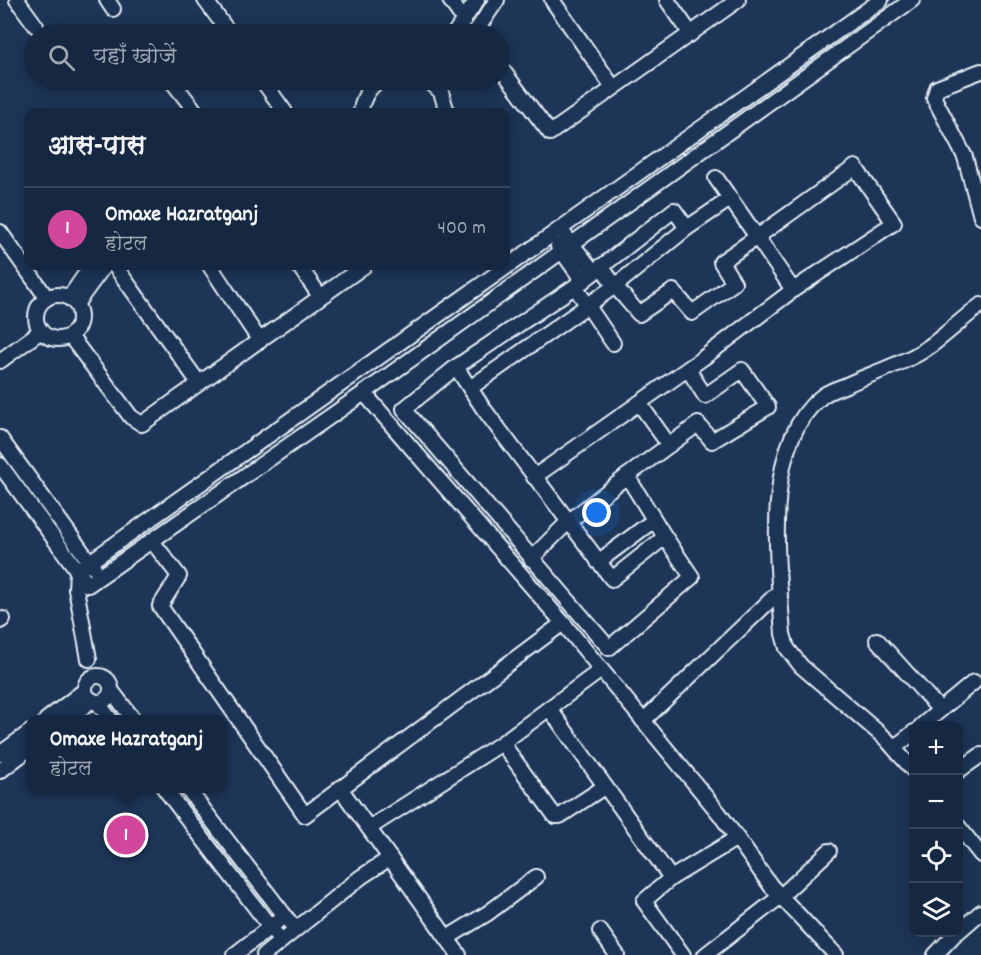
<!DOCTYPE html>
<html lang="hi">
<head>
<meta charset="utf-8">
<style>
  body { margin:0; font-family:Dekko,"Playpen Sans Deva",sans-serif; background:#23344c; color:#f1f3f6 }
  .controls { position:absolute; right:18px; bottom:18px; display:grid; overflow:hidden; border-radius:12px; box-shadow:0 3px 15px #0003 }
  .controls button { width:54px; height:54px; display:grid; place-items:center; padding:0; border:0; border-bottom:2px solid #35445a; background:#162841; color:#f1f3f6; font:30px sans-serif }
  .you { position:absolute; left:597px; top:513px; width:21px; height:21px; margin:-15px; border:4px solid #fff; border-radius:50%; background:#1a73e8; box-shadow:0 0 0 9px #1a73e833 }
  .badge { display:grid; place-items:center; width:39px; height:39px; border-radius:50%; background:#bca0f2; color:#fff; font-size:20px; font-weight:700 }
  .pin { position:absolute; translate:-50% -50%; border:3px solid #fff; box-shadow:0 2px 6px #0006 }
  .popup { position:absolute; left:26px; top:715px; width:201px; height:78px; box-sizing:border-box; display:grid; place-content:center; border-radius:12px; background:#162841; filter:drop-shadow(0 2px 4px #0005); font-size:20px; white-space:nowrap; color:#9ea6b1 }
  .popup b { font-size:22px; color:#f1f3f6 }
  .popup::after { content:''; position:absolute; left:50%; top:100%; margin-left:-12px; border:12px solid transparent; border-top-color:#162841 }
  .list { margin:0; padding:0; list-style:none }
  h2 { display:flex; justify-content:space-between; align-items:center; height:78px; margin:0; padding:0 24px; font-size:26px }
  h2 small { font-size:20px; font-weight:400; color:#9ea6b1 }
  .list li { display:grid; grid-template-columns:39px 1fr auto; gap:18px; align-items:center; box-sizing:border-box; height:84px; padding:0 24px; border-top:2px solid #35445a }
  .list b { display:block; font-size:22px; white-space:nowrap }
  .list p { margin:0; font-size:20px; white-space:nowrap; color:#9ea6b1 }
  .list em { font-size:20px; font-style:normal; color:#9ea6b1 }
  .icon { flex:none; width:33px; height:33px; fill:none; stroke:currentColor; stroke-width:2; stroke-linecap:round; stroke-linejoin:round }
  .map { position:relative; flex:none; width:981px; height:955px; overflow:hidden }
  .search { position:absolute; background:#162841; box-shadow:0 3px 15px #0003; left:24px; top:24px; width:486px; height:66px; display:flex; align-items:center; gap:15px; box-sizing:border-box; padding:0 21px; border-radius:33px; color:#9ea6b1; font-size:22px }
  .panel { position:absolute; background:#162841; box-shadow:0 3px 15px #0003; left:24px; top:108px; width:486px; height:162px; border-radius:12px }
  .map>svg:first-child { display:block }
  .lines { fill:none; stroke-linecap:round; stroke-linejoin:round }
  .minor-casing { stroke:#e8f1f8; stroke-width:18 }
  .minor { stroke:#1d3557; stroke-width:14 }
</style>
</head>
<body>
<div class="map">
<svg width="981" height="955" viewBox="0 0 981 955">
  <rect width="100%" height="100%" fill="#1d3557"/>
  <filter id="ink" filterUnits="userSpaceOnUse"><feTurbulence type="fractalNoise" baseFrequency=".0167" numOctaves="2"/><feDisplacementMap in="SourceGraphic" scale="12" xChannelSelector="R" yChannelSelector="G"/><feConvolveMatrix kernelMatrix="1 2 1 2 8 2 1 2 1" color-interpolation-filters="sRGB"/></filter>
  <g filter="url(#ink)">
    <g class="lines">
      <defs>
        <g id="minor">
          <path d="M 17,0 L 36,26"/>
          <path d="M 107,0 L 113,9"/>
          <path d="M 205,0 L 230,34"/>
          <path d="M 450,0 L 464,20"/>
          <path d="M 552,0 L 613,87"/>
          <path d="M 667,0 L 691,34"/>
          <path d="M 454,34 L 477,0"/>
          <path d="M 474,34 L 497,0"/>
          <path d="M 500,67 L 550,133 L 738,0"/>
          <path d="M 981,71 L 937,88 L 934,98 L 965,157 L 981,217"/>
          <path d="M 171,80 L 196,112"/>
          <path d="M 262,80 L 285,112"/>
          <path d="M 428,80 L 441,92 L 447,112"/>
          <path d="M 361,112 C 362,99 368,88 380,80"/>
          <path d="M 687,228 L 615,286 L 639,314 L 673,291 L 692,313 L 734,283 L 721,262 L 757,237 L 793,290"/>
          <path d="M 560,229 L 594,272"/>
          <path d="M 0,232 L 47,298"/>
          <path d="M 558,246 L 583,281"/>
          <path d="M 115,266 L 199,383"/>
          <path d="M 210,266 L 260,341"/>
          <path d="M 299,266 L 320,296"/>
          <path d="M 575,287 L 613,343"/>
          <circle cx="58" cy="317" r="22"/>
          <path d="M 69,298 L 91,266"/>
          <path d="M 76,304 L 104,266"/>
          <path d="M 70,336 L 131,417 L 142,424 L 364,266"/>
          <path d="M 0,361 L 41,331"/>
          <path d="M 456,367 L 404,409 L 609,648 L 692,577 L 665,537"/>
          <path d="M 470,388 L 615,286 L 601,266"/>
          <path d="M 364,393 L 563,623 L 719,813 L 771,886 L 836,955"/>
          <path d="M 639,403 L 669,445"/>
          <path d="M 0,438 L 94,568"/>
          <path d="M 0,465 L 88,585 L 364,393 L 912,0"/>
          <path d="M 627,476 L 665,537 L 612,579 L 483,408 L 456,367 L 583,281 L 674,210 L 687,228 L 730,199"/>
          <path d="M 534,477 L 703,358 L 793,290 L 894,223 L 855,167 L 757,237 L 716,178"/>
          <path d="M 152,541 L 179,576 L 160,606 L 305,815 L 563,623"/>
          <path d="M 531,559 L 568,522 L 627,476 L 698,424 L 712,441 L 768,407 L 742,370 L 705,396 L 688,369"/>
          <path d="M 598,562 L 654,520"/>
          <path d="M 0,621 L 3,619"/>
          <path d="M 877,640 L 940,710"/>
          <path d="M 89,659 L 76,589 L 77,571 L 550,236 L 881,0"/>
          <circle cx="98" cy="689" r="13"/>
          <path d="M 111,690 L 134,720"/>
          <path d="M 97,702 L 111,720"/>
          <path d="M 549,708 L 671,878"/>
          <path d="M 46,720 L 85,690"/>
          <path d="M 67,720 L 92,700"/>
          <path d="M 643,721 L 780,591"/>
          <path d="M 921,726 L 974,682"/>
          <path d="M 502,743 L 555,816 L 560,816 L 604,787"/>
          <path d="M 894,748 L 914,732"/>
          <path d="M 0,754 L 30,732"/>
          <path d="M 0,771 L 30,748"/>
          <path d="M 914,771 L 886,739 L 801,666 L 787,648 L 783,634 C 778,566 761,447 820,398 C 826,392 836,389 844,386 C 866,376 890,368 912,357 C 938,344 957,322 981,305"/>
          <path d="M 958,771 L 981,755"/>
          <path d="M 164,788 L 281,941"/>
          <path d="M 187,788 L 295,929"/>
          <path d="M 340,788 L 390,858"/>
          <path d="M 958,826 L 981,855"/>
          <path d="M 369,828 L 502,743 L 601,670"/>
          <path d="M 600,931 L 617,955"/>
          <path d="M 958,932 L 981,912"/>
          <path d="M 447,938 L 488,913 L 536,877"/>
          <path d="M 234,955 L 278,921"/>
          <path d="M 264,955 L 361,877 L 390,858 L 459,955"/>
          <path d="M 683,955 L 644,901 L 671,878 L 737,838"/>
          <path d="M 705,955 L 781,896 L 829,851"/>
          <path d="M 935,955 L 957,932"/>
        </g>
      </defs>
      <use href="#minor" class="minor-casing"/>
      <use href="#minor" class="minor"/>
    </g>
  </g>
</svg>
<div class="controls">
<button>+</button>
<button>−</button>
<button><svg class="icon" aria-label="locate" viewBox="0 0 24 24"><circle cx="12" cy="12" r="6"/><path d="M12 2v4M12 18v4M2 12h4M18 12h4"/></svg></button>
<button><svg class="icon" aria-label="layers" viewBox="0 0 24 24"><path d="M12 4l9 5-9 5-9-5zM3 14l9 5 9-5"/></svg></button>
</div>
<div class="you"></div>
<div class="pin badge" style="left:126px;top:835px;background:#d1479c">1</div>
<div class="popup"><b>Omaxe Hazratganj</b>होटल</div>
<div class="search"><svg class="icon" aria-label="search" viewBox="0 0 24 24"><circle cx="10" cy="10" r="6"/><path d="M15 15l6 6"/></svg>यहाँ खोजें</div>
<section class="panel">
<h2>आस-पास<small></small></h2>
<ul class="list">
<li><span class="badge" style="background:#d1479c">1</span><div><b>Omaxe Hazratganj</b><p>होटल</p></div><em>400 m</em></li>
</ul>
</section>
</div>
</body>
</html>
